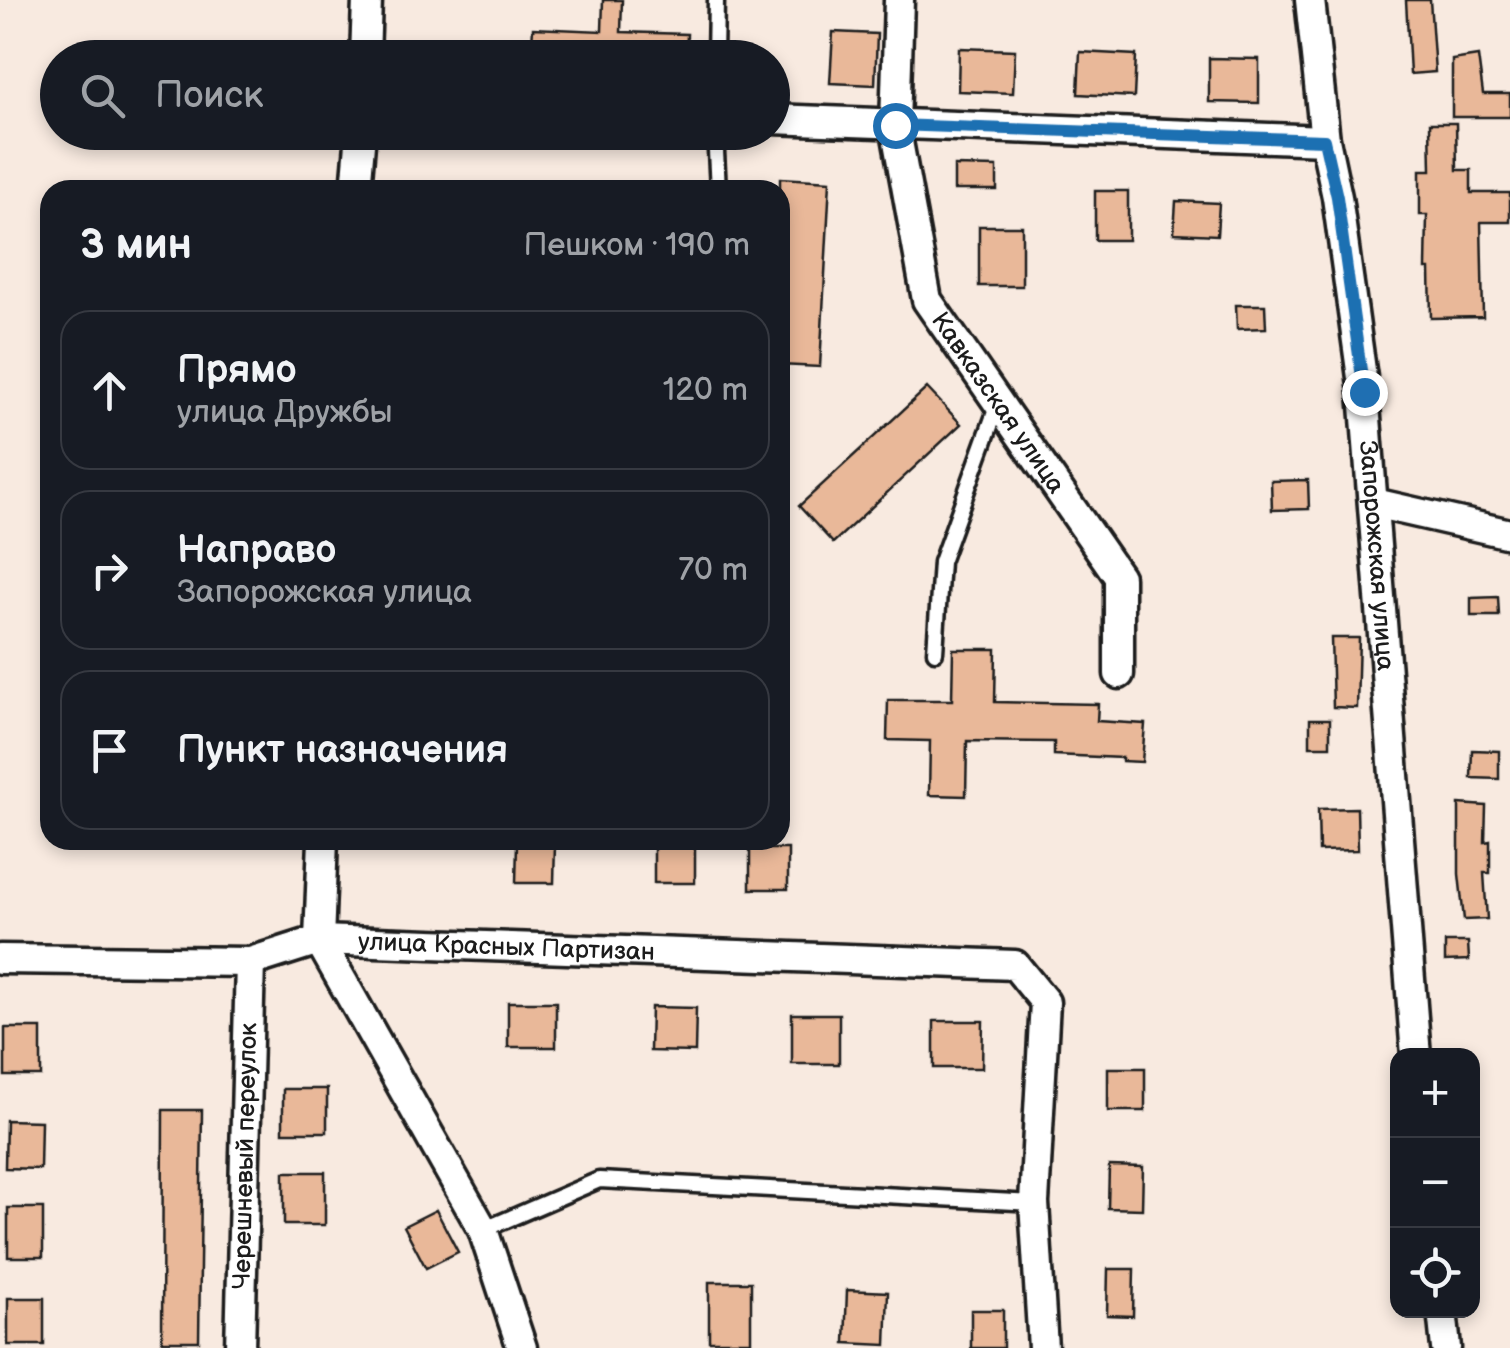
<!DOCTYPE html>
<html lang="ru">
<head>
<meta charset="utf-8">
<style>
  body { margin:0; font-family:"Balsamiq Sans",sans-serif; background:#242831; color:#f1f3f6 }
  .controls { position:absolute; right:30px; bottom:30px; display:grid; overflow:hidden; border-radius:20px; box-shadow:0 5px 15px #0003 }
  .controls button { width:90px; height:90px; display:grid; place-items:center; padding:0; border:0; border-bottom:2px solid #363941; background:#171b24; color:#f1f3f6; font:50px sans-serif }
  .stop { position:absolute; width:30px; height:30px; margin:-22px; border:8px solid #1f6fb2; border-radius:50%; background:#fff }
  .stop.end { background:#1f6fb2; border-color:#fff; box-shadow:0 2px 10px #0008 }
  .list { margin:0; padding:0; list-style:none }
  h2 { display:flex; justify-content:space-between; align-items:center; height:130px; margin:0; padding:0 40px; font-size:42px }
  h2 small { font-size:32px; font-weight:400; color:#9ea1a6 }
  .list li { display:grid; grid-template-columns:65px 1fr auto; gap:30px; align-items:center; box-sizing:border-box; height:160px; margin:0 20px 20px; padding:0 20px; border:2px solid #363941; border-radius:30px }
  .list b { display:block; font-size:38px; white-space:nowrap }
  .list p { margin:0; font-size:32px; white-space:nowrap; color:#9ea1a6 }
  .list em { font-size:32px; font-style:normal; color:#9ea1a6 }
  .icon { flex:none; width:55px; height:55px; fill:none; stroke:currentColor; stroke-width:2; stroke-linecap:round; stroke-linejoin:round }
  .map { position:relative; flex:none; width:1510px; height:1348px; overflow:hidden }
  .search { position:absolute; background:#171b24; box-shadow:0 5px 15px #0003; left:40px; top:40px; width:750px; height:110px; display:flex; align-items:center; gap:25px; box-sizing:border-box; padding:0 35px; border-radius:55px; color:#9ea1a6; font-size:38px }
  .panel { position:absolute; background:#171b24; box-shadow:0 5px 15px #0003; left:40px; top:180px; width:750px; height:670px; border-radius:30px }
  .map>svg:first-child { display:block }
  .building { fill:#e9b899; stroke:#1c1c1c; stroke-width:2.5 }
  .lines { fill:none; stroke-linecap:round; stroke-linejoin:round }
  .lane-casing { stroke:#1c1c1c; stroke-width:21 }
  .street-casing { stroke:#1c1c1c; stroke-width:35 }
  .lane { stroke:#fff; stroke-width:14 }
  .street { stroke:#fff; stroke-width:28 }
  .route { stroke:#1f6fb2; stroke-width:12 }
  .labels { text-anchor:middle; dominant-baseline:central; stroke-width:10; stroke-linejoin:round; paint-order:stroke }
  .street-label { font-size:25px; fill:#1c1c1c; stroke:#fff }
</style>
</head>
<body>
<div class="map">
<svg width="1510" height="1348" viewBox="0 0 1510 1348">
  <rect width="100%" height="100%" fill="#f8eae0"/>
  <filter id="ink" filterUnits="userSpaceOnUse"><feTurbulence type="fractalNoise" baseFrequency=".01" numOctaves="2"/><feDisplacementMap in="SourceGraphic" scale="20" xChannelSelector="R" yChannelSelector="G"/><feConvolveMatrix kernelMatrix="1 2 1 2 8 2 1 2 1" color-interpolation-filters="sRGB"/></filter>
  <g filter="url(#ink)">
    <g class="building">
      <path d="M 603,0 L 622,0 L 621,32 L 687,34 L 686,58 L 531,58 L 533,28 L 602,31 Z"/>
      <path d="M 1406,0 L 1430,0 L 1435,72 L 1410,74 Z"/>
      <path d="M 833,32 L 877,34 L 875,85 L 830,83 Z"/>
      <path d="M 959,48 L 1015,50 L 1013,93 L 958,91 Z"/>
      <path d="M 1080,52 L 1136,55 L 1134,97 L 1078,94 Z"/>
      <path d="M 1478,56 L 1483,94 L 1510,94 L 1510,117 L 1452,117 L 1452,60 Z"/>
      <path d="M 1209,58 L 1259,59 L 1259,103 L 1209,102 Z"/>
      <path d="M 1430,123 L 1456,123 L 1457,170 L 1471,170 L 1471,193 L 1510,193 L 1510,222 L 1481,222 L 1483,317 L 1431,318 L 1430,269 L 1426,269 L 1427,215 L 1420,215 L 1420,170 L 1431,170 Z"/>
      <path d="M 954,166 L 997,167 L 997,190 L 954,190 Z"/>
      <path d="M 780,178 L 830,181 L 820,367 L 780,365 Z"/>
      <rect x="1095" y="191" width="33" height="49"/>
      <path d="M 1176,201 L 1219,203 L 1217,235 L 1174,233 Z"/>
      <rect x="979" y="226" width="43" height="60"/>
      <path d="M 1236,305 L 1265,305 L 1266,328 L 1237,329 Z"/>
      <path d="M 927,388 L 961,424 L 833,543 L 799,506 Z"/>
      <path d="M 1308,480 L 1309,509 L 1272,510 L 1271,481 Z"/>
      <path d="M 1498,597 L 1499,616 L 1471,616 L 1471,598 Z"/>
      <path d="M 1331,638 L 1359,638 L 1357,708 L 1333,707 Z"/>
      <path d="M 953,649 L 996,649 L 995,702 L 1098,704 L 1097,721 L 1145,724 L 1142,762 L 1122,761 L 1122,758 L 1054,755 L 1054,742 L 967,741 L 966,796 L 929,795 L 930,741 L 887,740 L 888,700 L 952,700 Z"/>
      <rect x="1310" y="719" width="20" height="27"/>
      <path d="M 1472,750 L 1499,751 L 1499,779 L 1471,778 Z"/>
      <path d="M 1459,804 L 1486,806 L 1485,842 L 1490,841 L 1490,873 L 1484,873 L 1487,919 L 1464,920 L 1459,874 Z"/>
      <path d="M 1357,808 L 1358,850 L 1319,851 L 1318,809 Z"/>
      <path d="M 517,843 L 555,843 L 554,883 L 516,883 Z"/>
      <rect x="654" y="843" width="41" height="40"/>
      <rect x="750" y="849" width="38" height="40"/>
      <path d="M 1445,942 L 1468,942 L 1469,960 L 1445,961 Z"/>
      <rect x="508" y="1002" width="48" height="45"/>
      <path d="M 651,1007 L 696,1008 L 695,1052 L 650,1051 Z"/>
      <rect x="792" y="1014" width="47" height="50"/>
      <path d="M 934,1021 L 983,1021 L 982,1068 L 934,1068 Z"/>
      <rect x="5" y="1028" width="36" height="48"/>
      <rect x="1108" y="1068" width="37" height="43"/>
      <rect x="283" y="1089" width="44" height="43"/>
      <path d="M 163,1110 L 202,1110 L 199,1341 L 162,1341 Z"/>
      <path d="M 6,1120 L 41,1121 L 40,1169 L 5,1168 Z"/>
      <path d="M 1109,1166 L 1143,1167 L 1142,1209 L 1108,1208 Z"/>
      <rect x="284" y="1172" width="41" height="53"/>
      <rect x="8" y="1208" width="35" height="49"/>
      <path d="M 436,1210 L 458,1252 L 426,1268 L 404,1226 Z"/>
      <path d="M 1108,1269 L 1134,1269 L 1133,1316 L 1107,1315 Z"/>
      <rect x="709" y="1282" width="42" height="59"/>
      <path d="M 847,1290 L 888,1292 L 886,1345 L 845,1343 Z"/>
      <rect x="8" y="1298" width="36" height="47"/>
      <rect x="971" y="1310" width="32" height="38"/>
    </g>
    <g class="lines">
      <defs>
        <g id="lane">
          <path d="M 715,58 L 716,0"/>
          <path d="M 715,132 L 718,190"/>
          <path d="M 935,652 L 941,562 L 998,404"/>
          <path d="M 483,1230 L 599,1180 L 1034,1203"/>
        </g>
        <g id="street">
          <path id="s1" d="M 899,0 L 895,125 L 927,300 L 1119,577 L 1119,674"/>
          <path id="s2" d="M 1310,0 L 1325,140 L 1337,197 L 1364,392 L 1416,1056"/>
          <path d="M 365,58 L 367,0"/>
          <path d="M 772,119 L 1325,140"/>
          <path d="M 356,190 L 361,132"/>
          <path d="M 1374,503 L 1510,534"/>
          <path d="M 323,840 L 319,940 L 483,1230 L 522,1348"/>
          <path id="s3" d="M 0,959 L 250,962 L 319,940 L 1015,965 L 1045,1002 L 1034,1203 L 1043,1348"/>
          <path d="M 1442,1310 L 1446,1348"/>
          <path id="s4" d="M 240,1348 L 250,962"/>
        </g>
      </defs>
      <use href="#lane" class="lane-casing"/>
      <use href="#street" class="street-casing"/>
      <use href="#lane" class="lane"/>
      <use href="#street" class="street"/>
    </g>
  </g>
  <g class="lines" filter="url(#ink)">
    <path class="route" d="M 895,125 L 1324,140 L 1337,197 L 1364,392"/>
  </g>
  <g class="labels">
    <g class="street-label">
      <text stroke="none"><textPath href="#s1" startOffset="428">Кавказская улица</textPath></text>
      <text stroke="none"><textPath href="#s2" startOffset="560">Запорожская улица</textPath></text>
      <text stroke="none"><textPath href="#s3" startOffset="510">улица Красных Партизан</textPath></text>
      <text stroke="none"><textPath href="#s4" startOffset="192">Черешневый переулок</textPath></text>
    </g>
  </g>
</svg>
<div class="controls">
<button>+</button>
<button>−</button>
<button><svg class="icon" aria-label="locate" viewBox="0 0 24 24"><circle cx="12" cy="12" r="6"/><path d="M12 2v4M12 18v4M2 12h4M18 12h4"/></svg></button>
</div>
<div class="stop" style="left:895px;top:125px"></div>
<div class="stop end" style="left:1364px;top:392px"></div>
<div class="search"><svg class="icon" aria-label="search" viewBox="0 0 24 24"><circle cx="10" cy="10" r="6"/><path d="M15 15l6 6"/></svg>Поиск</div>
<section class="panel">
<h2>3 мин<small>Пешком · 190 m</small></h2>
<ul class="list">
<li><svg class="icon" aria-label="ahead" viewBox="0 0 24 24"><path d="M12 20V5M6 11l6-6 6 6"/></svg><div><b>Прямо</b><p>улица Дружбы</p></div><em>120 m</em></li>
<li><svg class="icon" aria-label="right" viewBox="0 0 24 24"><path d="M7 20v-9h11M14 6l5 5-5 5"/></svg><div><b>Направо</b><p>Запорожская улица</p></div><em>70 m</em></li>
<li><svg class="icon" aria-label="arrive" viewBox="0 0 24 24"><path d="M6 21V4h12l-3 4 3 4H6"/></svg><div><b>Пункт назначения</b></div></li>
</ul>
</section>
</div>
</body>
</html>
